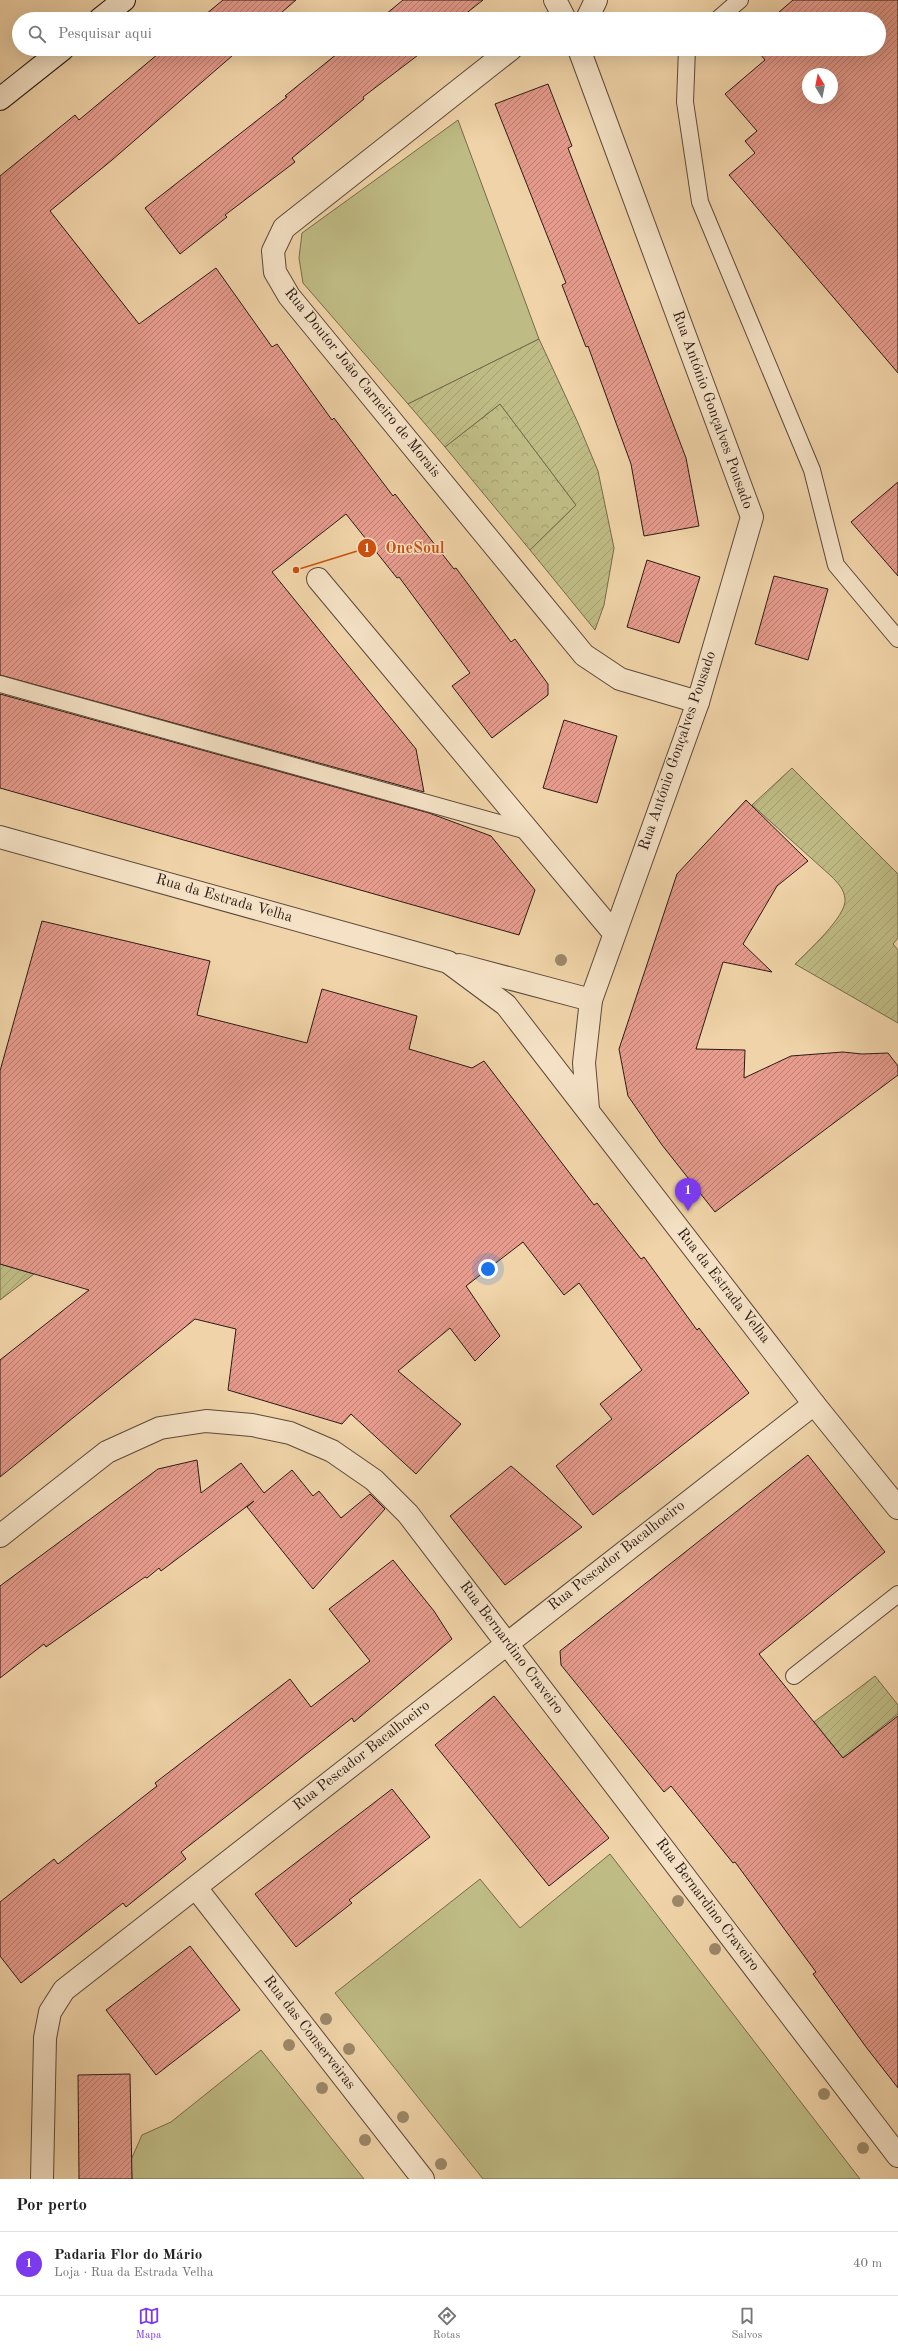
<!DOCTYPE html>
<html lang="pt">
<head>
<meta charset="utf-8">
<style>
  body { margin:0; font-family:"Old Standard TT",serif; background:#f2f2f2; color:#222 }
  .compass { position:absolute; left:802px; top:68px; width:36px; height:36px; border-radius:50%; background:#fff; box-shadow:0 4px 16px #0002; rotate:350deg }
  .you { position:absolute; left:488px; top:1269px; width:14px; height:14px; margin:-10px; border:3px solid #fff; border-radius:50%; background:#1a73e8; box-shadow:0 0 0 6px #1a73e833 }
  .badge { display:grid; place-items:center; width:26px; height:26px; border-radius:50%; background:#7c3aed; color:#fff; font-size:13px; font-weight:700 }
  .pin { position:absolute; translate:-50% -33px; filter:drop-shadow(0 1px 2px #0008) }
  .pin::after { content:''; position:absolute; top:21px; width:14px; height:12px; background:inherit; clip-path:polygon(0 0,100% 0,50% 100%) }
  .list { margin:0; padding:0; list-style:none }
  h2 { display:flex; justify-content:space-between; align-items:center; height:52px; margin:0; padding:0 16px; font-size:17px }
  h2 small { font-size:13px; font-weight:400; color:#767676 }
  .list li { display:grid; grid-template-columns:26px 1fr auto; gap:12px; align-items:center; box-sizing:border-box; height:64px; padding:0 16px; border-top:1px solid #e0e0e0 }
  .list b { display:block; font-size:15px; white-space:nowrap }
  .list p { margin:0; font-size:13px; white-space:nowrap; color:#767676 }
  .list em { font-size:13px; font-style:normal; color:#767676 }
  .icon { flex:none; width:22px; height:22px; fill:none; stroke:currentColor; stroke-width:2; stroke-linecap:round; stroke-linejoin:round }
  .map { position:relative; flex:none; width:898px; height:2179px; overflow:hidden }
  .search { position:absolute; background:#fff; box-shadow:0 4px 16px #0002; left:12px; right:12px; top:12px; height:44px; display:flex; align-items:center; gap:10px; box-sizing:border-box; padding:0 14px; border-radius:22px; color:#767676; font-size:15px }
  .sheet { height:116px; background:#fff }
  nav { display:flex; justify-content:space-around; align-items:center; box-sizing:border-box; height:56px; border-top:1px solid #e0e0e0; background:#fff; font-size:11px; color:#767676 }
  nav a { display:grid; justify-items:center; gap:2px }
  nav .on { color:#7c3aed }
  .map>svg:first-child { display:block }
  .grass { fill:#bfbb84; stroke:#756b4c }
  .forest { fill:url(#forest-crowns); stroke:#756b4c }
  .garden { fill:url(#garden-furrows); stroke:#756b4c }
  .building { fill:url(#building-hatch); stroke:#2b1b15; fill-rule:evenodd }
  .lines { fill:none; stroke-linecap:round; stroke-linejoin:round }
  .lane-casing { stroke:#5c493a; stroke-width:18 }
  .street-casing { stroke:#5c493a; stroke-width:24 }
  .secondary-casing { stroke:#2b1b15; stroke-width:24 }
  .lane { stroke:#f5e2c6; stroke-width:16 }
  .street { stroke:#f5e2c6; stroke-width:22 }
  .secondary { stroke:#f5e2c6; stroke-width:22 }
  .tree { fill:#9c8869 }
  .labels { text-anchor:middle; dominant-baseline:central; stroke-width:3; stroke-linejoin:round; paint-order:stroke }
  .street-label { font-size:15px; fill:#2b1b15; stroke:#f5e2c6 }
  .leader { fill:none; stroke:#cc500d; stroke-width:1.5 }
  .callout-dot { fill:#cc500d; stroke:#f5e2c6; stroke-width:1.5 }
  .mark-label { font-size:12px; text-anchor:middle; font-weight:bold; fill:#fff }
  .callout-label { font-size:16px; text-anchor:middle; font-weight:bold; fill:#cc500d; stroke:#f5e2c6; stroke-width:3; stroke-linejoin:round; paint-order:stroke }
</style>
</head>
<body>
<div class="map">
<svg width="898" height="2179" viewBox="0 0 898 2179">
  <defs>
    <pattern id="forest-crowns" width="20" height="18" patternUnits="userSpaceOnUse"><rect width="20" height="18" fill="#bfbb84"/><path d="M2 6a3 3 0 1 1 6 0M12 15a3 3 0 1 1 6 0" fill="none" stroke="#a4a071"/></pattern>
    <pattern id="garden-furrows" width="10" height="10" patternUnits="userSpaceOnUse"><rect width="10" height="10" fill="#bfbb84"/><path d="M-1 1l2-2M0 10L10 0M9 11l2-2" fill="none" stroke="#a4a071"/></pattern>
    <pattern id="building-hatch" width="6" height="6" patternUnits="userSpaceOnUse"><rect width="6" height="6" fill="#e69b8d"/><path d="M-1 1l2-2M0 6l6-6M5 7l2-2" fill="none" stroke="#bb7e72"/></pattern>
  </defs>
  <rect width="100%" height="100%" fill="#f0d3a8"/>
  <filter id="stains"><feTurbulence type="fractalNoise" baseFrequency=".005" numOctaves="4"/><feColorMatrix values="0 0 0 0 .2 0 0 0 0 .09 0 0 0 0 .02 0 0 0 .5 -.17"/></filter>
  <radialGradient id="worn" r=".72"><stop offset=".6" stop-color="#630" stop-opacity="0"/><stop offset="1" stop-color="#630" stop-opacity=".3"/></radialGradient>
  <g class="grass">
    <path d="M 458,120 L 539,339 L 408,404 L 303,283 L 299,258 L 302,233 Z"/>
    <path d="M 610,1854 L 860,2179 L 483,2179 L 335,1993 L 480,1879 L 520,1928 Z"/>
    <path d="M 261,2050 L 364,2179 L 132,2179 L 131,2160 L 142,2135 L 171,2122 Z"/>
  </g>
  <path class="forest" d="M 500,404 L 576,505 L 530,550 L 445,447 Z"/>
  <g class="garden">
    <path d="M 539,339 L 578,423 L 598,471 L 614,548 L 604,605 L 595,630 L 530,550 L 576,505 L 500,404 L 445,447 L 408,404 Z"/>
    <path d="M 792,768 L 898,874 L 898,938 L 893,944 L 898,950 L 898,1023 L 795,964 C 807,952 847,916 845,899 C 844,889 838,883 831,876 L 752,805 Z"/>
    <path d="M 0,1264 L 34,1274 L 0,1300 Z"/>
    <path d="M 875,1676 L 898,1705 L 898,1714 L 843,1758 L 814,1722 Z"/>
  </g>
  <g class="building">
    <path d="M 223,0 L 296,0 L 274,19 L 200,19 Z"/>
    <path d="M 403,0 L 483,0 L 459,19 L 380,19 Z"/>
    <path d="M 793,0 L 898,0 L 898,373 L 729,175 L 755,153 L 745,141 L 757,131 L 725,94 L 765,60 L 756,49 L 879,49 L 879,19 L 771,19 ZM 808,74 L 832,74 L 832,98 L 808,98 Z"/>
    <path d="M 164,49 L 240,49 L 112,160 L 50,211 L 139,324 L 216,268 L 272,347 L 277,344 L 332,420 L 334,418 L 393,496 L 395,494 L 454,569 L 456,568 L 511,642 L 515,639 L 548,684 L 548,695 L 492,738 L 452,686 L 470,673 L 399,577 L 397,578 L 346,514 L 272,572 L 416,749 L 424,792 L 0,675 L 0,176 L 75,115 L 79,120 Z"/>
    <path d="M 343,49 L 426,49 L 363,97 L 364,99 L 292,158 L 295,162 L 225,215 L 227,217 L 180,254 L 145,208 L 287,97 L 285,96 Z"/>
    <path d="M 548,84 L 572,146 L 568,148 L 686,458 L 699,526 L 644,536 L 631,464 L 588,346 L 586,347 L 562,285 L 566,283 L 495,104 Z"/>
    <path d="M 898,482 L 898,576 L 851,522 Z"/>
    <path d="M 647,560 L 700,577 L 679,643 L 627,627 Z"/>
    <path d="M 774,576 L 828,589 L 808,660 L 755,644 Z"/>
    <path d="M 0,694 L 429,813 L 491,836 L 535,890 L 519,935 L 0,788 Z"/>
    <path d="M 564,720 L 617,736 L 597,803 L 543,788 Z"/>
    <path d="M 746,800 L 808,861 L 777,886 L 743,944 L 772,972 L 723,962 L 696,1049 L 745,1050 L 744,1078 L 791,1056 L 843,1052 L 862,1054 L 888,1053 L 898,1066 L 898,1075 L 715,1212 L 662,1145 L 628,1096 L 619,1049 L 677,874 Z"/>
    <path d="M 42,921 L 210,961 L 197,1015 L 307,1043 L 322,989 L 417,1016 L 409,1049 L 472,1068 L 484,1061 L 594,1205 L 597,1203 L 641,1259 L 644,1257 L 697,1330 L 699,1328 L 749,1393 L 593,1515 L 556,1466 L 612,1419 L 600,1404 L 642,1370 L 579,1283 L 564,1295 L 523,1242 L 466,1286 L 500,1336 L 475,1361 L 450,1328 L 398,1371 L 461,1424 L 416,1474 L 351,1414 L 342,1424 L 228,1390 L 236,1329 L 195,1319 L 0,1477 L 0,1360 L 89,1290 L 0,1264 L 0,1071 Z"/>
    <path d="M 808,1455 L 885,1552 L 759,1654 L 843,1758 L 898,1716 L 898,2088 L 866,2047 L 813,1974 L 816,1972 L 735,1862 L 733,1863 L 671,1786 L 664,1792 L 561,1665 L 560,1651 Z"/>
    <path d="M 197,1460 L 201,1493 L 241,1463 L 264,1493 L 292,1470 L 313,1496 L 319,1491 L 341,1518 L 370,1494 L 385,1509 L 313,1589 L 247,1507 L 254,1501 L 161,1571 L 159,1568 L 147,1578 L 145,1577 L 46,1647 L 44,1644 L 0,1678 L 0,1586 L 158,1469 Z"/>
    <path d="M 511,1466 L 582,1527 L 505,1585 L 450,1516 Z"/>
    <path d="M 393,1560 L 434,1611 L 452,1639 L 354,1722 L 352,1718 L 181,1852 L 186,1859 L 126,1907 L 123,1903 L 21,1983 L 0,1956 L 0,1902 L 54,1859 L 58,1864 L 157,1786 L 155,1783 L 290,1679 L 311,1707 L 370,1661 L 329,1609 Z"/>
    <path d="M 494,1696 L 609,1838 L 549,1886 L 435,1745 Z"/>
    <path d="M 392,1789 L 430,1837 L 349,1900 L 352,1903 L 296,1947 L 255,1894 Z"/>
    <path d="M 190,1946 L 240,2010 L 156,2075 L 106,2010 Z"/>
    <path d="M 130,2074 L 132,2179 L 79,2179 L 78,2075 Z"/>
  </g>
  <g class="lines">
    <defs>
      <g id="lane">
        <path d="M 718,19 L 740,0"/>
        <path d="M 687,49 L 685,102 L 700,202 L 812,470 L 836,565 L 898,639"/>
        <path d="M 0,684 L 531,832"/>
        <path d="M 794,1676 L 898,1594"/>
      </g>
      <g id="street">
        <path d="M 555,0 L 565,19"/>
        <path d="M 587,19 L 596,0"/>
        <path d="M 511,49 L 284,228 L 273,251 L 275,272 L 289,296 L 584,655 L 620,679 L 698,702"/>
        <path d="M 579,49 L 752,517 L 698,702 L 591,1000 L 584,1063 L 588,1109"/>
        <path d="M 318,579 L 614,933"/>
        <path d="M 0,837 L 448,962 L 506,1005 L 814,1404 L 898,1508"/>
        <path d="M 459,965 L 591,1000"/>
        <path d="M 0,1536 L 107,1452 L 160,1428 L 206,1421 L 252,1425 L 290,1433 L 332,1451 L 374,1480 L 408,1514 L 898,2156"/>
        <path d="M 196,1888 L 423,2179"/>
        <path d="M 42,2179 L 45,2038 L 50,2012 L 64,1990 L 814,1404"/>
      </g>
      <g id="secondary">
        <path d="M 100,19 L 124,0"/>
        <path d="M 0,99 L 63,49"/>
      </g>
    </defs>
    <use href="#lane" class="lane-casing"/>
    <use href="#street" class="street-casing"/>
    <use href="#secondary" class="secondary-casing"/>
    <use href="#lane" class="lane"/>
    <use href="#street" class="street"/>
    <use href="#secondary" class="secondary"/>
  </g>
  <g class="tree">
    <circle cx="561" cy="960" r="6"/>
    <circle cx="678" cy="1901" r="6"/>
    <circle cx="715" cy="1949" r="6"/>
    <circle cx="326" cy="2019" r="6"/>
    <circle cx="289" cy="2045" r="6"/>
    <circle cx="349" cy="2049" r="6"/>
    <circle cx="322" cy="2088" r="6"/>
    <circle cx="824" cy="2094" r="6"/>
    <circle cx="403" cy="2117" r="6"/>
    <circle cx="365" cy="2140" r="6"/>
    <circle cx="863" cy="2148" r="6"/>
    <circle cx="441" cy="2164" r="6"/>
  </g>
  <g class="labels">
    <g class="street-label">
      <text transform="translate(362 383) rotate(51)">Rua Doutor João Carneiro de Morais</text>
      <text transform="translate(712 410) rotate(70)">Rua António Gonçalves Pousado</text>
      <text transform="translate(678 751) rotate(-71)">Rua António Gonçalves Pousado</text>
      <text transform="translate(224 899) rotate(16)">Rua da Estrada Velha</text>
      <text transform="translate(723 1286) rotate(52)">Rua da Estrada Velha</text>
      <text transform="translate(617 1556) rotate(-38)">Rua Pescador Bacalhoeiro</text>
      <text transform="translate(511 1648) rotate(53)">Rua Bernardino Craveiro</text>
      <text transform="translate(362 1756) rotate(-38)">Rua Pescador Bacalhoeiro</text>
      <text transform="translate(707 1905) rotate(53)">Rua Bernardino Craveiro</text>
      <text transform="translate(309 2033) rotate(52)">Rua das Conserveiras</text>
    </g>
  </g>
  <path class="leader" d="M296 570L367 548"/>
  <g class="callout-dot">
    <circle cx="296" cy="570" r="4"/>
    <circle cx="367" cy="548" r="10"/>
  </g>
  <g class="mark-label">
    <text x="367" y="552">1</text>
  </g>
  <g class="callout-label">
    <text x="415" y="553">OneSoul</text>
  </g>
  <rect width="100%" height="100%" filter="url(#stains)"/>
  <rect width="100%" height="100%" fill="url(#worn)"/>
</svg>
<svg class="compass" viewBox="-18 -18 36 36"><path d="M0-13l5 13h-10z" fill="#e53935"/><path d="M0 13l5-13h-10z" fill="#767676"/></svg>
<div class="you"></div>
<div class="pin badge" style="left:688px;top:1211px">1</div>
<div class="search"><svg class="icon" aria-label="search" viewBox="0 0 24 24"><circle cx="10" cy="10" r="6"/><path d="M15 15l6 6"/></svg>Pesquisar aqui</div>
</div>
<section class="sheet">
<h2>Por perto<small></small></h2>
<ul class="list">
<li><span class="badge">1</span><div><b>Padaria Flor do Mário</b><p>Loja · Rua da Estrada Velha</p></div><em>40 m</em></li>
</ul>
</section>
<nav>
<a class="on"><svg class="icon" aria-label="map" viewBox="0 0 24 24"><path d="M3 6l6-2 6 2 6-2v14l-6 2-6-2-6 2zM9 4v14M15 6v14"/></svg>Mapa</a>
<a><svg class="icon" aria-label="directions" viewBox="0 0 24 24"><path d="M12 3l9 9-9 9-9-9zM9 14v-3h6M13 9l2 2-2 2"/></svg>Rotas</a>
<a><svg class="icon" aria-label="saved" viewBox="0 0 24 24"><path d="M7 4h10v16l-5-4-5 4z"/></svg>Salvos</a>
</nav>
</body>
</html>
